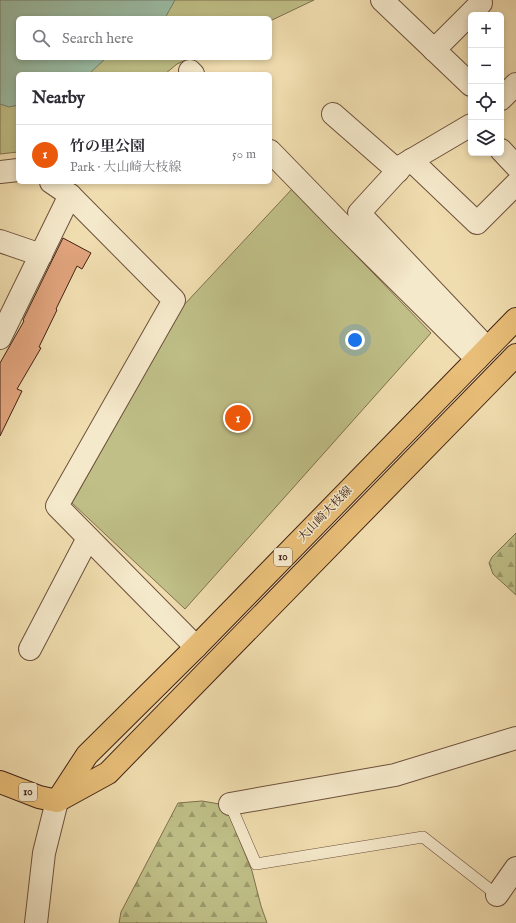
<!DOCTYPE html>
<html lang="en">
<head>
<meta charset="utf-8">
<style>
  body { margin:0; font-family:"IM FELL English","Noto Serif JP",serif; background:#f2f2f3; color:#2b2b33 }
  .controls { position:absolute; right:12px; top:12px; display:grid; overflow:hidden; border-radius:6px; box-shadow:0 2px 6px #0003 }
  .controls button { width:36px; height:36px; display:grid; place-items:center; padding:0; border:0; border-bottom:1px solid #e1e1e2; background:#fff; color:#2b2b33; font:20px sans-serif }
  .you { position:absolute; left:355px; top:340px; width:14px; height:14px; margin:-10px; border:3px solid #fff; border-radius:50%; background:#1a73e8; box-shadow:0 0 0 6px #1a73e833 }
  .badge { display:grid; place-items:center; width:26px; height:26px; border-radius:50%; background:#ea580c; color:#fff; font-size:13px; font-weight:700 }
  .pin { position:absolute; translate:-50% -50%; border:2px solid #fff; box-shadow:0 1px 4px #0006 }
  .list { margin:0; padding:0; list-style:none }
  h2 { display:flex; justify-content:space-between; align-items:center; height:52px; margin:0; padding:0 16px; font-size:17px }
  h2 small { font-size:13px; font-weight:400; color:#7c7c81 }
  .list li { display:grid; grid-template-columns:26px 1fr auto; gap:12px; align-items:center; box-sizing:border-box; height:60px; padding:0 16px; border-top:1px solid #e1e1e2 }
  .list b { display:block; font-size:15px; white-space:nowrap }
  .list p { margin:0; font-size:13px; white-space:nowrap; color:#7c7c81 }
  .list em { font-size:13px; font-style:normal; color:#7c7c81 }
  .icon { flex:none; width:22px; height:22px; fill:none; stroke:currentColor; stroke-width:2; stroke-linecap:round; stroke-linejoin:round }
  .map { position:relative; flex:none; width:516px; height:923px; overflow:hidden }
  .search { position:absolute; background:#fff; box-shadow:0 2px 6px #0003; left:16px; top:16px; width:256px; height:44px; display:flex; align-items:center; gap:10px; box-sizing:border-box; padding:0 14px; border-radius:6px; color:#7c7c81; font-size:15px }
  .panel { position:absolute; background:#fff; box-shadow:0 2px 6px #0003; left:16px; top:72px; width:256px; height:112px; border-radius:6px }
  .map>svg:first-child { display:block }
  .forest { fill:url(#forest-firs); stroke:#80704e }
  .green { fill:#bfbf87; stroke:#80704e }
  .water { fill:#9bbda5; stroke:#777f6b }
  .building { fill:#e1a47d; stroke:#412215 }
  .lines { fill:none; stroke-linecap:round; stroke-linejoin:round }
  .lane-casing { stroke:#6d513c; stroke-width:12 }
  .street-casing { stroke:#6d513c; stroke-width:24 }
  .primary-casing { stroke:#412215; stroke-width:24 }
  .lane { stroke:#f5e9cb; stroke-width:11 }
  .street { stroke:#f5e9cb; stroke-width:22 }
  .primary { stroke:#e8be78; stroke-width:22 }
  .labels { text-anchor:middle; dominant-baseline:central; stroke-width:3; stroke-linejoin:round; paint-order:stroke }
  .shield { fill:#f5e9cb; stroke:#775e4c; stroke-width:1 }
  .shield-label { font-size:11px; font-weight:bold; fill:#412215 }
  .street-label { font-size:12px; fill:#412215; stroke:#f5e9cb }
</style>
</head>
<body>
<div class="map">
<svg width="516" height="923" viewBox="0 0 516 923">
  <defs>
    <pattern id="forest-firs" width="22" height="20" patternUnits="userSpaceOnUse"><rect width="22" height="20" fill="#bfbf87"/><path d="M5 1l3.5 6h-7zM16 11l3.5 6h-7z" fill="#9d9b6d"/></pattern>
  </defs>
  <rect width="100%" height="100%" fill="#f0ddaf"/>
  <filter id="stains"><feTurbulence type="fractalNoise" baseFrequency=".005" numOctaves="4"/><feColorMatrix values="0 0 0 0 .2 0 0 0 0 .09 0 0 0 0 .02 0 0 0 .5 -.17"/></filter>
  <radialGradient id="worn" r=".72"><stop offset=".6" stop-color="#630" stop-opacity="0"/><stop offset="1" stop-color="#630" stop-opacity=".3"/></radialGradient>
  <g class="forest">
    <path d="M 516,533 L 516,595 L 493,574 L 489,563 L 492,557 Z"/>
    <path d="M 202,801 L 225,805 L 252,871 L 261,906 L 267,923 L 119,923 L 121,912 L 178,803 Z"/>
  </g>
  <g class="green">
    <path d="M 0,0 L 314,0 L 270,21 L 270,18 L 18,18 L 18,58 L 190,58 L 177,64 L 165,74 L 18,74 L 18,152 L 0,154 Z"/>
    <path d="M 292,189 L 431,333 L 185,609 L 72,503 L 183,306 Z"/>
  </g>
  <path class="water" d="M 0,0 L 175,0 L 165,18 L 18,18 L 18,58 L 106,58 L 89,74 L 18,74 L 18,105 L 9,107 L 0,104 Z"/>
  <path class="building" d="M 63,238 L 91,253 L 82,269 L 77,266 L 56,309 L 57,310 L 39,347 L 41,348 L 17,389 L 22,391 L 0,436 L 0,363 L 24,321 L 23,320 Z"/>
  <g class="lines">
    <defs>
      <path id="lane" d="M 230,804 L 256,864 L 423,837 L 497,895"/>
      <g id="street">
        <path d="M 382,0 L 471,85"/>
        <path d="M 434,50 L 481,3"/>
        <path d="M 190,71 L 193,74"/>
        <path d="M 501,99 L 516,84"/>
        <path d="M 333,114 L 398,171"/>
        <path d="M 471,125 L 403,165 L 359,213 L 487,348"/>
        <path d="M 501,150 L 516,166"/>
        <path d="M 270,151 L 342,225 L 477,359"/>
        <path d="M 411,160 L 477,223 L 516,184"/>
        <path d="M 0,172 L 18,170"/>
        <path d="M 51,182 L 70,195 L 174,300 L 57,506 L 196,647"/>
        <path d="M 0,241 L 41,255"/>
        <path d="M 0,338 L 70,195"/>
        <path d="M 30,649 L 88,538"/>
        <path d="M 230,804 L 395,775 L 516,738"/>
        <path d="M 497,895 L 516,868"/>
        <path d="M 36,923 L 44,853 L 57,801"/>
      </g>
      <g id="primary">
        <path d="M 0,782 L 39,797 L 57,801 L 108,773 L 516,355"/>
        <path d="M 59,798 L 87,755 L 196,647 L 516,319"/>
      </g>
    </defs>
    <use href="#lane" class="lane-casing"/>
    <use href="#street" class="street-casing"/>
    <use href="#primary" class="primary-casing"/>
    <use href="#lane" class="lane"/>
    <use href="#street" class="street"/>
    <use href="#primary" class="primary"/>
  </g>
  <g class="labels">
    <g class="shield">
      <rect x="274" y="548" width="18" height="18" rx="3"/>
      <rect x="19" y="783" width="18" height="18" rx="3"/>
    </g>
    <g class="shield-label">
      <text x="283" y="557">10</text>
      <text x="28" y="792">10</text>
    </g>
    <g class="street-label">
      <text transform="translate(325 514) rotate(-46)">大山崎大枝線</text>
    </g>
  </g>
  <rect width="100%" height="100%" filter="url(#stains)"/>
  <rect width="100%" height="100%" fill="url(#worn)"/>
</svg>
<div class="controls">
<button>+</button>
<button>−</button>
<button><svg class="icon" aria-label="locate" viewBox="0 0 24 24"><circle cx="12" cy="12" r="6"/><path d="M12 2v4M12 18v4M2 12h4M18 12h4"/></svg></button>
<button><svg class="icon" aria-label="layers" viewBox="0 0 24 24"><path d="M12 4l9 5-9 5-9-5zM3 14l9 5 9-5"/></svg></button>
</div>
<div class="you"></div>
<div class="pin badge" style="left:238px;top:418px">1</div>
<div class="search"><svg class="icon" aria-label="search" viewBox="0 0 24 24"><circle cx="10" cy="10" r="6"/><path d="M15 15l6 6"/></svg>Search here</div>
<section class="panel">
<h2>Nearby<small></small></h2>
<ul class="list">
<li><span class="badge">1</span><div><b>竹の里公園</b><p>Park · 大山崎大枝線</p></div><em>50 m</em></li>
</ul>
</section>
</div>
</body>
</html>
